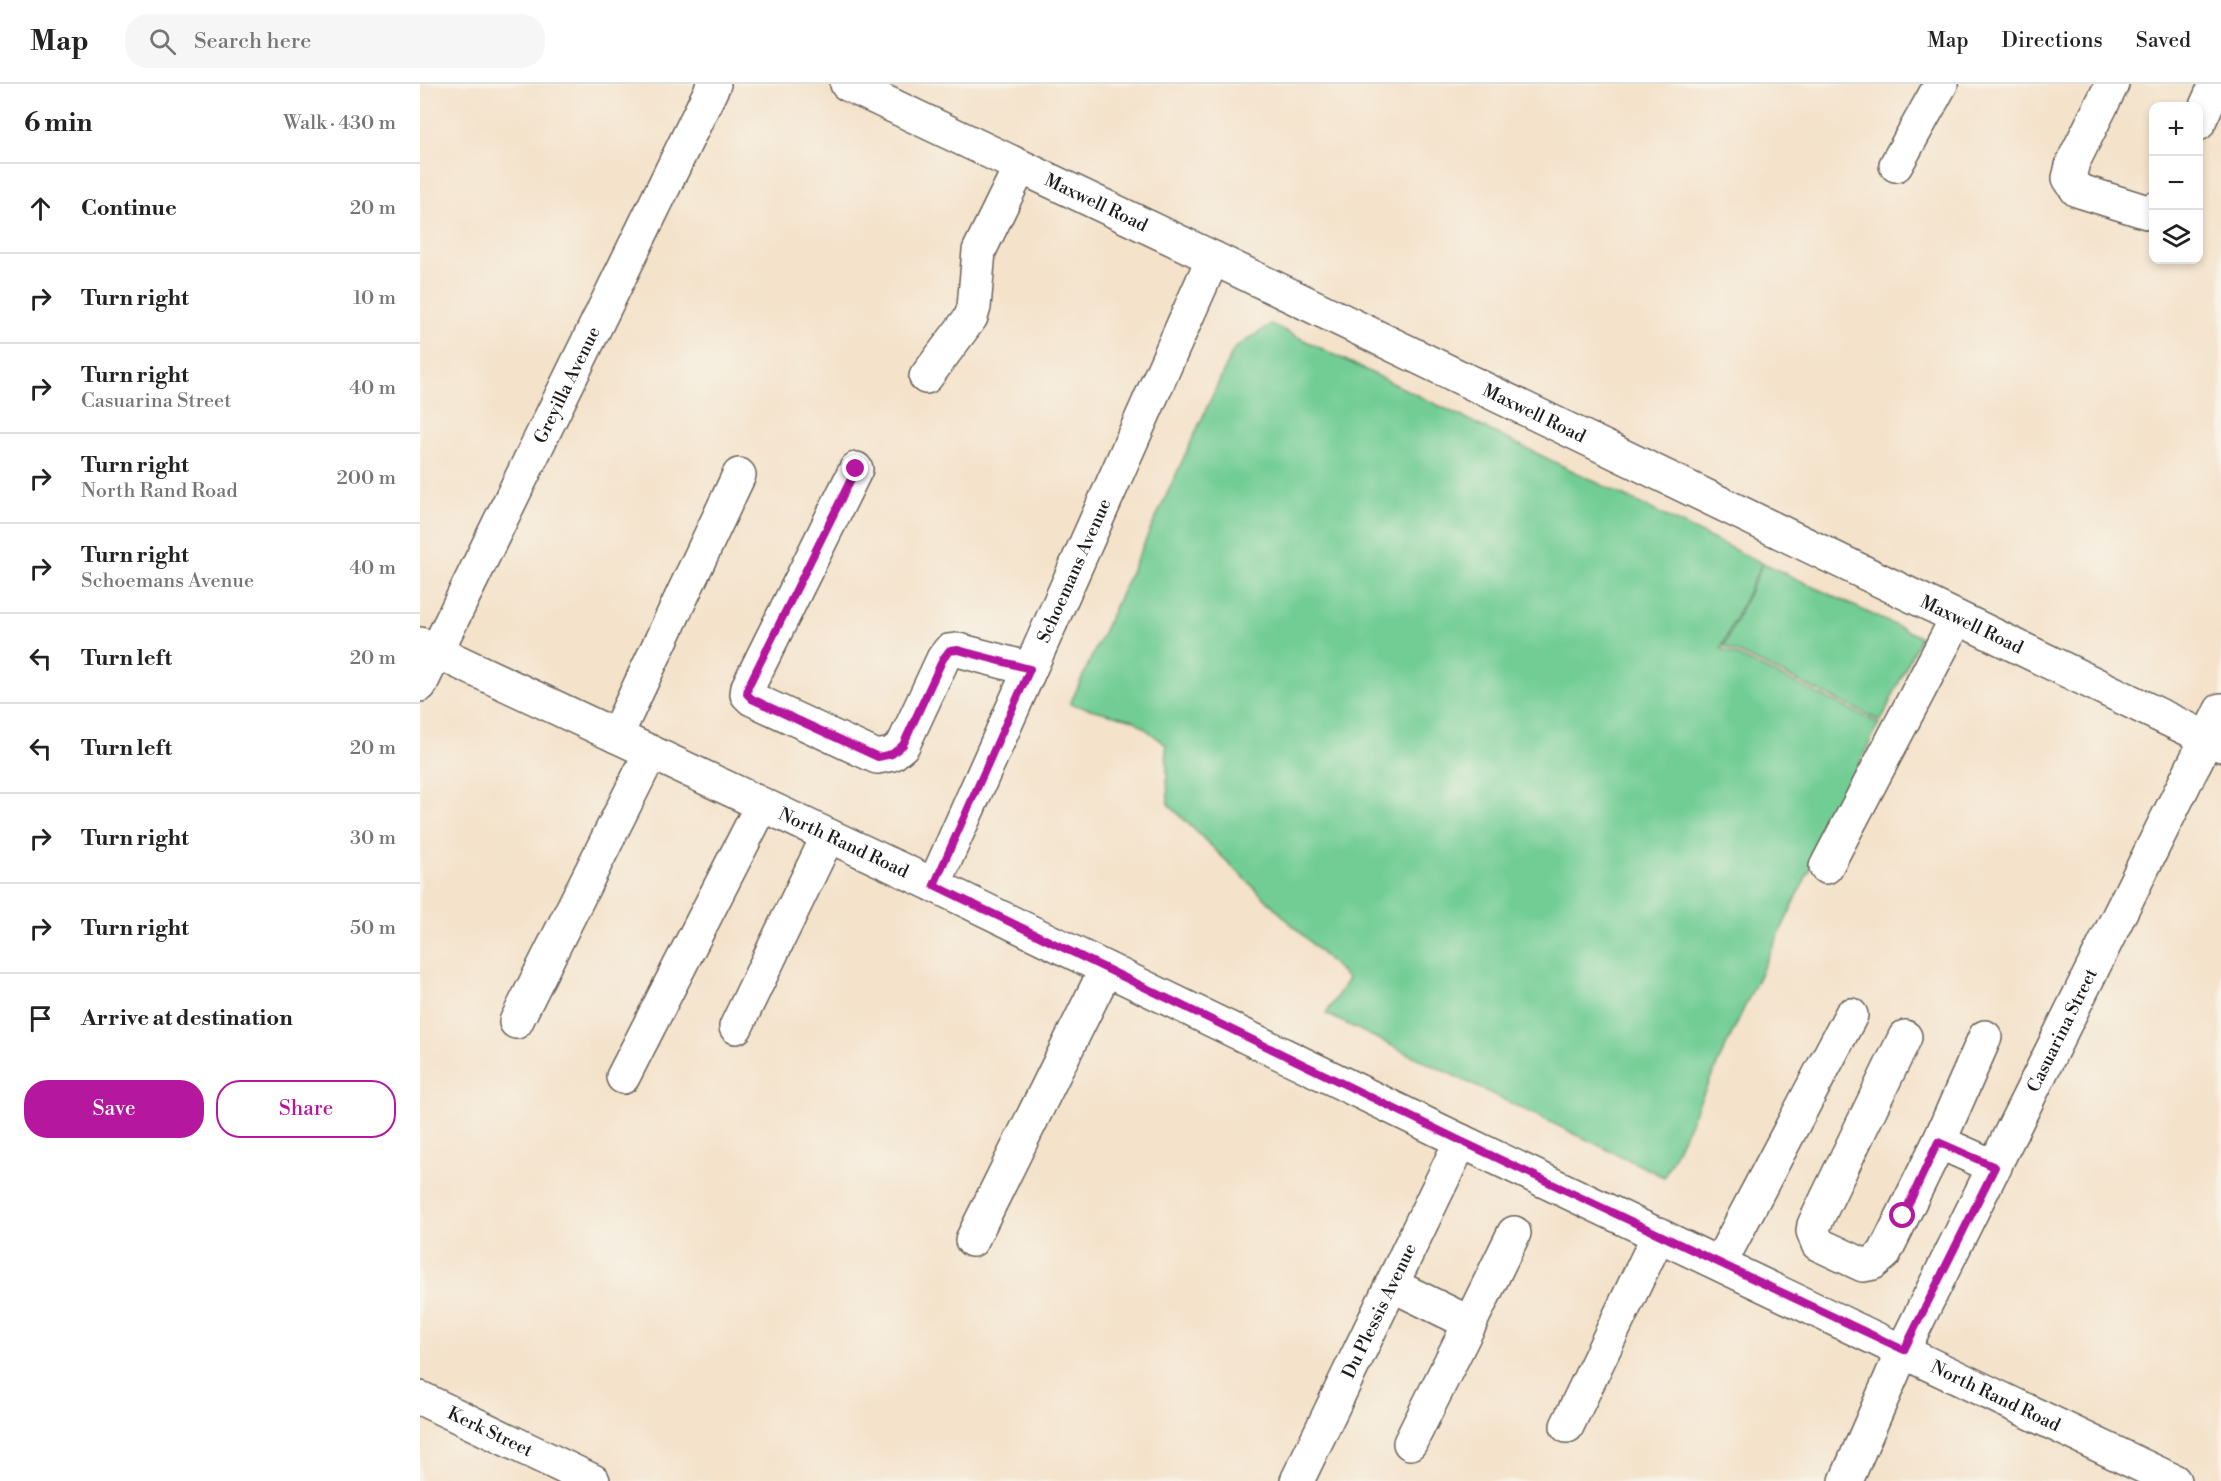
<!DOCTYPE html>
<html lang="en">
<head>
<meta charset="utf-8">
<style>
  body { margin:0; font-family:"Libre Bodoni",serif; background:#f6f6f6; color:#222 }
  .controls { position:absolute; right:18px; top:18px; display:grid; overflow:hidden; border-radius:12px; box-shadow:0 3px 9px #0003 }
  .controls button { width:54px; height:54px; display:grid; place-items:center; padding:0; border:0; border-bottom:2px solid #e0e0e0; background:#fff; color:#222; font:30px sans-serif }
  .stop { position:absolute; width:18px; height:18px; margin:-14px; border:4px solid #b5179e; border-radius:50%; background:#fff }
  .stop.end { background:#b5179e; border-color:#fff; box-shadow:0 2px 6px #0008 }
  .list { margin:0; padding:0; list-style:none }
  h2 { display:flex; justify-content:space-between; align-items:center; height:78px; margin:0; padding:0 24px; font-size:26px }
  h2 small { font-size:20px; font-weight:400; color:#767676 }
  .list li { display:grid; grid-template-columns:39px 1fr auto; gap:18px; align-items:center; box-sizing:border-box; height:90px; padding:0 24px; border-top:2px solid #e0e0e0 }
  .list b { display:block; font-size:22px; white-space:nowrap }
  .list p { margin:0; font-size:20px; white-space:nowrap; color:#767676 }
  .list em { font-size:20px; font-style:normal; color:#767676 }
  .actions { display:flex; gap:12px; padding:18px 24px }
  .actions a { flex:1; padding:14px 0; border:2px solid #b5179e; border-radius:24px; text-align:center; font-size:21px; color:#b5179e }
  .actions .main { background:#b5179e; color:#fff }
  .icon { flex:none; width:33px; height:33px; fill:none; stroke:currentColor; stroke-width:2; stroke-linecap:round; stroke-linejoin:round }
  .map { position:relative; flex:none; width:1801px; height:1397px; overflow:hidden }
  header { display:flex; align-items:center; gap:36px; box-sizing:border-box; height:84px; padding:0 30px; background:#fff; border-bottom:2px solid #e0e0e0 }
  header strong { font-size:28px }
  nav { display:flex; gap:33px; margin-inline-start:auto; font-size:21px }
  .search { width:420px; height:54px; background:#f6f6f6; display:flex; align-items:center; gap:15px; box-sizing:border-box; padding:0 21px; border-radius:24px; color:#767676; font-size:22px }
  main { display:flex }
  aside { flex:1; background:#fff }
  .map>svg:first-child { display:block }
  .green { fill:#72cd94; stroke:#477458; stroke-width:1.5 }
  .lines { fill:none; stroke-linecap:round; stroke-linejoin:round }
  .minor-casing { stroke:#686159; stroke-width:36 }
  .minor { stroke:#fff; stroke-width:33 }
  .route { stroke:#b5179e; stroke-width:8 }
  .labels { text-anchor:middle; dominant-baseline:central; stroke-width:4.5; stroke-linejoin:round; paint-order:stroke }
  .street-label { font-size:18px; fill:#1c1c1c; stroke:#f7f3e8 }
</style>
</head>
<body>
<header>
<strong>Map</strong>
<div class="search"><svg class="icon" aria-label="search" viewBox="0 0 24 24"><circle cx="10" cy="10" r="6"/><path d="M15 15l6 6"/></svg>Search here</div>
<nav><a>Map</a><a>Directions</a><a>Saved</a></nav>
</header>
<main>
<aside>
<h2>6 min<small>Walk · 430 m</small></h2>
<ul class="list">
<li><svg class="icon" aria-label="ahead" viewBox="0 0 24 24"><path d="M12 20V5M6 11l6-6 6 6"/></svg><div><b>Continue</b></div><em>20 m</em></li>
<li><svg class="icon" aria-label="right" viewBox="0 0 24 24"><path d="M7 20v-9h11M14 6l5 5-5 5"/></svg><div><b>Turn right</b></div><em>10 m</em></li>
<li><svg class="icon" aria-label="right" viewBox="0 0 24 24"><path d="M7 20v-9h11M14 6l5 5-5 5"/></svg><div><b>Turn right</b><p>Casuarina Street</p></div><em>40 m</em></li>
<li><svg class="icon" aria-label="right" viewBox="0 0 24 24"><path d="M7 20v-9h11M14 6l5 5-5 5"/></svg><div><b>Turn right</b><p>North Rand Road</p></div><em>200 m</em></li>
<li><svg class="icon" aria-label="right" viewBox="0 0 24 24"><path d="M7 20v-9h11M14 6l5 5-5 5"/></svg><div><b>Turn right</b><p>Schoemans Avenue</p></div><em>40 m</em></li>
<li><svg class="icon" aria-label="left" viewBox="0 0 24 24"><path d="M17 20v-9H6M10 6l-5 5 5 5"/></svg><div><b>Turn left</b></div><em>20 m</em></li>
<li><svg class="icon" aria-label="left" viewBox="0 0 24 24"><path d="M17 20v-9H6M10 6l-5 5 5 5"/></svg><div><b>Turn left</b></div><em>20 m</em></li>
<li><svg class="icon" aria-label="right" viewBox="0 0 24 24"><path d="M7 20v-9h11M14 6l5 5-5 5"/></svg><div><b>Turn right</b></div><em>30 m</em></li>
<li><svg class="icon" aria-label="right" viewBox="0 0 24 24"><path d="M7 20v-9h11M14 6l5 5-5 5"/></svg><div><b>Turn right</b></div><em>50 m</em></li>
<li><svg class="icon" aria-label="arrive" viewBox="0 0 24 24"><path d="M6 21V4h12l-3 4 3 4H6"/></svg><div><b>Arrive at destination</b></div></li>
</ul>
<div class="actions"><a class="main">Save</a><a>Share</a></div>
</aside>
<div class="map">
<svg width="1801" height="1397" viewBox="0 0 1801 1397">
  <rect width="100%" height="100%" fill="#f7f3e8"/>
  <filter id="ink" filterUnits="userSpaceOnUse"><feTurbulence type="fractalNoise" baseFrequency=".0167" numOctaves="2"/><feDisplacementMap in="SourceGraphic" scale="12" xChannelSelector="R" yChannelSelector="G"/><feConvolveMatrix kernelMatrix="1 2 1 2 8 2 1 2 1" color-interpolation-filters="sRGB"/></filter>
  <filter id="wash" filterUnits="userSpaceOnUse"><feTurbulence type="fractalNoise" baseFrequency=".008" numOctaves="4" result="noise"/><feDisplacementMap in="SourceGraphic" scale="24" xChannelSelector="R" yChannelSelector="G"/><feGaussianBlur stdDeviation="1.35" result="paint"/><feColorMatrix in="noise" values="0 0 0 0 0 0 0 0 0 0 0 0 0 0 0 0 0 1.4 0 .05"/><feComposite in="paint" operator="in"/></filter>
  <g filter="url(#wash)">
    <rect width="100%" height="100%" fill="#f4e2ca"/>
    <g class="green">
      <path d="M 851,240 L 1342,479 L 1301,564 L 1459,639 L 1244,1093 L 906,930 L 928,895 L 748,720 L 746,661 L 714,636 L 650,620 L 814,265 Z"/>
      <path d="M 1343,479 L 1500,553 L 1461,637 L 1304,562 Z"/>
    </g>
  </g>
  <g filter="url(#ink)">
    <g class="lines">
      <defs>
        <g id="minor">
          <path id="s1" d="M 427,0 L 793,174 L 1801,661"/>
          <path d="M 1692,0 L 1653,78 L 1649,94 L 1657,106 L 1727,128 L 1734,125"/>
          <path d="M 1778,40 L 1796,0"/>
          <path d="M 1476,81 L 1521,0"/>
          <path d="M 506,293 L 551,233 L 554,223 L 559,167 L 600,83"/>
          <path d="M 436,385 L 328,603 L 327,610 L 332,615 L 457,673 L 472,670 L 483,661 L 523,575 L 529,567 L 538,566 L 610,585"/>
          <path id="s2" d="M 0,560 L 514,801 L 1041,1057 L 1754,1397"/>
          <path id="s3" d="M 0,601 L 294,0"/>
          <path d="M 196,652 L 319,391"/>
          <path d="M 1406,783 L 1537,534"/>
          <path id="s4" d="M 514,801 L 793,174"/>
          <path d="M 96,938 L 231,668"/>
          <path d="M 316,943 L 408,752"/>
          <path d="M 1485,953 L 1394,1141 L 1393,1147 L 1398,1160 L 1443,1181 L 1453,1179 L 1464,1170 L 1519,1058 L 1575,1083"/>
          <path d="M 203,993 L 342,721"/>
          <path d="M 1519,1058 L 1565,953"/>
          <path d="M 552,1156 L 686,885"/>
          <path d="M 1300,1179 L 1431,931"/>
          <path d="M 972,1201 L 1050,1239 L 990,1359"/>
          <path d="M 1050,1239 L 1094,1149"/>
          <path id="s5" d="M 0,1314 L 173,1397"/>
          <path d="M 1147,1342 L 1239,1150"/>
          <path id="s6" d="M 877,1397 L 1041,1057"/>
          <path id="s7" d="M 1426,1397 L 1483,1266 L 1801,626"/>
        </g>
      </defs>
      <use href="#minor" class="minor-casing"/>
      <use href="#minor" class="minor"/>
    </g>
  </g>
  <g class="lines" filter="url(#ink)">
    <path class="route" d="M 436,385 L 328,603 L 327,610 L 332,615 L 458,673 L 472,670 L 483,661 L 523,575 L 529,567 L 538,566 L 610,585 L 514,801 L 1041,1057 L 1484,1266 L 1575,1083 L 1518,1058 L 1483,1132"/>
  </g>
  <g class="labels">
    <g class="street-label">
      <text stroke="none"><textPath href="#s1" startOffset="276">Maxwell Road</textPath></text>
      <text stroke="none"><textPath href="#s3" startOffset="334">Greyilla Avenue</textPath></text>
      <text stroke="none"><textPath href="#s1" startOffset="762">Maxwell Road</textPath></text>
      <text stroke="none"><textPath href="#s4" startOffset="344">Schoemans Avenue</textPath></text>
      <text stroke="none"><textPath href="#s1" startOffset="1248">Maxwell Road</textPath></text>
      <text stroke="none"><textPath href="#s2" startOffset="468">North Rand Road</textPath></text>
      <text stroke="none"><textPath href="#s7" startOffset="500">Casuarina Street</textPath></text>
      <text stroke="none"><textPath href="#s6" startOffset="189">Du Plessis Avenue</textPath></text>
      <text stroke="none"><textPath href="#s2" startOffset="1746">North Rand Road</textPath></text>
      <text stroke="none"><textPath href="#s5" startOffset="78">Kerk Street</textPath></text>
    </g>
  </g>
</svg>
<div class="controls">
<button>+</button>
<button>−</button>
<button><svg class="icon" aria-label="layers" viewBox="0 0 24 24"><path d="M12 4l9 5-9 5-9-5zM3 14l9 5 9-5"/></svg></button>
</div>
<div class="stop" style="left:1483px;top:1132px"></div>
<div class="stop end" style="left:436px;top:385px"></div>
</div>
</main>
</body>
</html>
